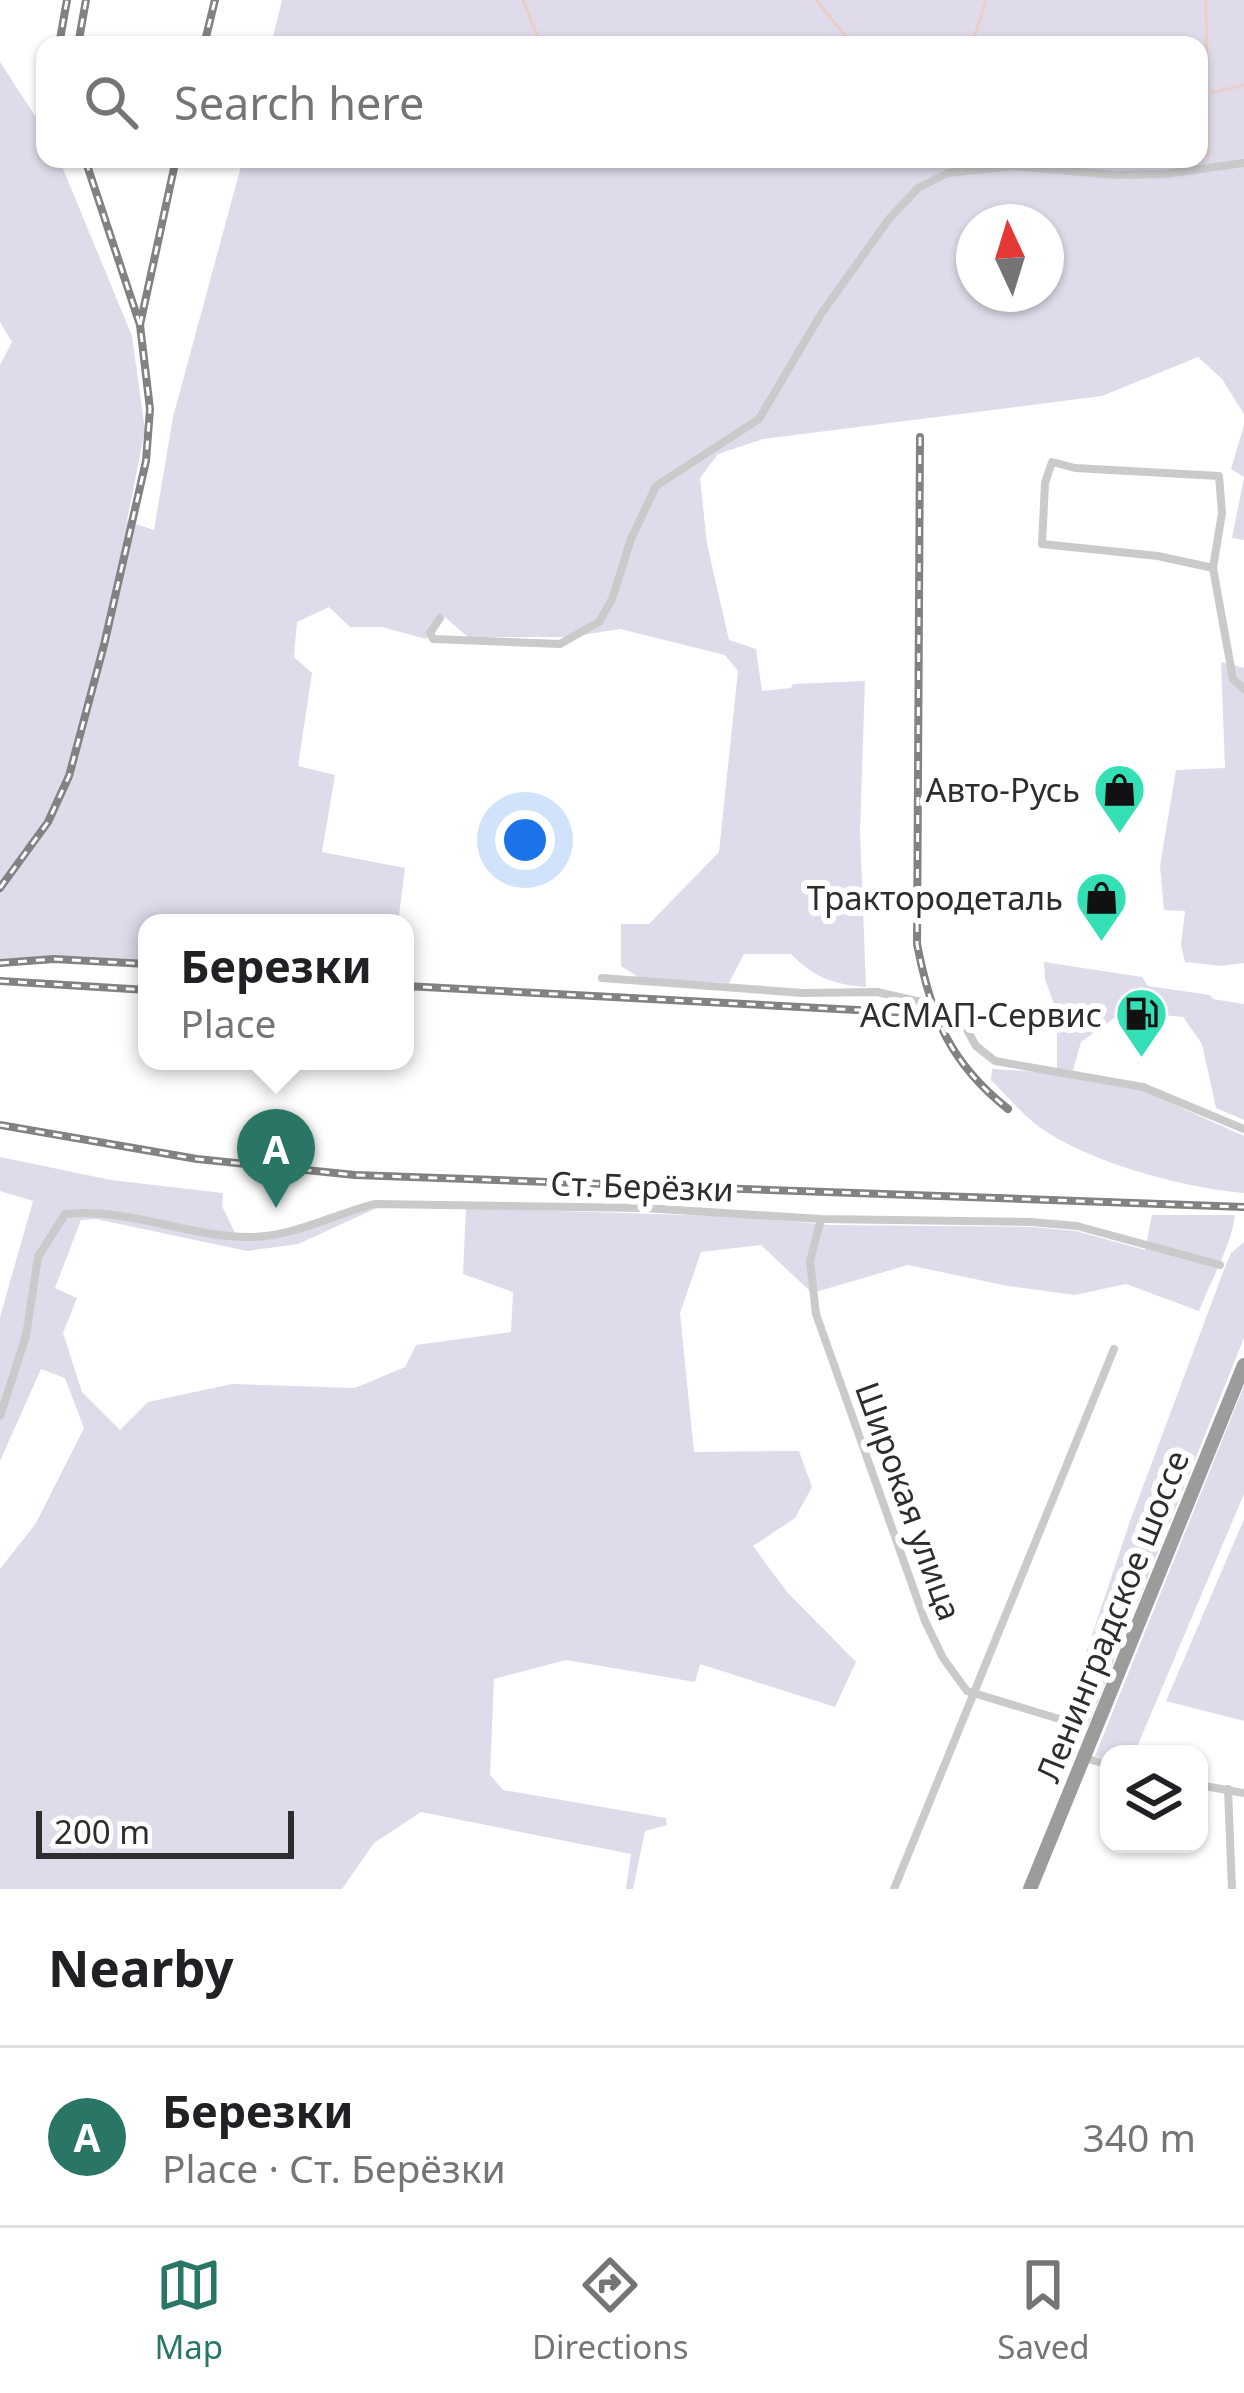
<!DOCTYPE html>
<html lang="en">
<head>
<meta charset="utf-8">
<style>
  body { margin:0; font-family:"Noto Sans",sans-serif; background:#f6f6f6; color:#202124 }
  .controls { position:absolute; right:36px; bottom:36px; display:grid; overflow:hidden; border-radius:24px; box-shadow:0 3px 9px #0004 }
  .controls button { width:108px; height:108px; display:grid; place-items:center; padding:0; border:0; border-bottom:3px solid #e0e0e0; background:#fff; color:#202124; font:60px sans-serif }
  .compass { position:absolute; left:956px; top:204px; width:108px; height:108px; border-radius:50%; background:#fff; box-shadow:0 3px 9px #0004; rotate:356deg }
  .scale { position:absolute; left:36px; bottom:30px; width:258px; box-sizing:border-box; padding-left:12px; border:6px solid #2d2d2d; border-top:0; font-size:33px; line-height:42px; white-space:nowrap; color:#2d2d2d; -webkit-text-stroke:9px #fff; paint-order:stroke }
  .you { position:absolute; left:525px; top:840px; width:42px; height:42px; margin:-30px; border:9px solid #fff; border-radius:50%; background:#1a73e8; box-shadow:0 0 0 18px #1a73e833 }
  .badge { display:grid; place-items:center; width:78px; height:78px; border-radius:50%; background:#297666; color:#fff; font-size:39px; font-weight:700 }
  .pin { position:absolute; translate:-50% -99px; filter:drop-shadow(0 3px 6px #0008) }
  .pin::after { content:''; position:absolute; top:63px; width:42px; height:36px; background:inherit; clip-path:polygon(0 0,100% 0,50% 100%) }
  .popup { position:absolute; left:138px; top:914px; width:276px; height:156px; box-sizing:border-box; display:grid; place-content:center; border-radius:24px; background:#fff; filter:drop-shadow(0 3px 9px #0005); font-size:39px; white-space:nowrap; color:#757577 }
  .popup b { font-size:45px; color:#202124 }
  .popup::after { content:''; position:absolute; left:50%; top:100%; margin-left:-24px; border:24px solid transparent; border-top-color:#fff }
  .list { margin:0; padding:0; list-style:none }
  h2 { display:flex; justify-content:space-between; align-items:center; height:156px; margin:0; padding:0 48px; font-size:51px }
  h2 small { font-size:39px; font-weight:400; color:#757577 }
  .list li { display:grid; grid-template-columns:78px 1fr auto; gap:36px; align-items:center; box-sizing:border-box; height:180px; padding:0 48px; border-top:3px solid #e0e0e0 }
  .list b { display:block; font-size:45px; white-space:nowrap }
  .list p { margin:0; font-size:39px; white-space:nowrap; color:#757577 }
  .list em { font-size:39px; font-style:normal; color:#757577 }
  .icon { flex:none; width:66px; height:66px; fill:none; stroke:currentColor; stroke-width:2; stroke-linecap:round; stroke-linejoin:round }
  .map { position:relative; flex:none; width:1244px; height:1889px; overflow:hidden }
  .search { position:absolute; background:#fff; box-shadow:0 3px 9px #0004; left:36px; right:36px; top:36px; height:132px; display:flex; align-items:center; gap:30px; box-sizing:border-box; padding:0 42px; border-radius:24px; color:#757577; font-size:45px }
  .sheet { height:336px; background:#fff }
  nav { display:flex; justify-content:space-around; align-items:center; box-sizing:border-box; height:168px; border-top:3px solid #e0e0e0; background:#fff; font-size:33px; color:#757577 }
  nav a { display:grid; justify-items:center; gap:6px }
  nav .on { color:#297666 }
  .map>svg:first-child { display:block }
  .green { fill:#dfdbea; fill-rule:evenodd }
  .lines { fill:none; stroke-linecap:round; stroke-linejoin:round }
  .stream { stroke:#eacfc7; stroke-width:3 }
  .minor { stroke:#cacaca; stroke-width:8 }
  .trunk { stroke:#9c9c9c; stroke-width:14 }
  .rail-casing { stroke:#828282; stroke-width:8 }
  .rail { stroke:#fff; stroke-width:3; stroke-dasharray:9; stroke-linecap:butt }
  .labels { text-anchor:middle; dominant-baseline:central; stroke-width:12; stroke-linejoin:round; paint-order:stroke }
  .poi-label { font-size:33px; fill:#2d2d2d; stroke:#fff; text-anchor:end }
  .street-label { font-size:33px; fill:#2d2d2d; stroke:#fff }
</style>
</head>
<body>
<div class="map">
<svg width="1244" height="1889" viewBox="0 0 1244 1889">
  <rect width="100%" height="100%" fill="#fff"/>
  <g class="green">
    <path d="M 282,0 L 1244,0 L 1244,414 L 1222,379 L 1198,357 L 1102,396 L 763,439 L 718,454 L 700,478 L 707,544 L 729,640 L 756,649 L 762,691 L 791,688 L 793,684 L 865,681 L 860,831 L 866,987 C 832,984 815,978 791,954 L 744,954 L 729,983 L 640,978 L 621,966 L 621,924 L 649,924 L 719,852 L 738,671 L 725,655 L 620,629 L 570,637 L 468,637 L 441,614 L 426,639 L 382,627 L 350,627 L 329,607 L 297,622 L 294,657 L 312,673 L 298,766 L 335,775 L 322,852 L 405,868 L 398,923 L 147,923 L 147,961 L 78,956 L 0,959 L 0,365 L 12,342 L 0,322 L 0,62 L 45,131 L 45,159 L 59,159 L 132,336 L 145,430 L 127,521 L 154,530 L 173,417 L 243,159 L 1199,159 L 1199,45 L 271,45 ZM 974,222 L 1046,222 L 1046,294 L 974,294 Z"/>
    <path d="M 1244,425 L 1244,540 L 1232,538 L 1244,477 L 1231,469 Z"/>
    <path d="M 1221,662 L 1244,668 L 1244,963 L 1221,966 L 1185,962 L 1181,945 L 1185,911 L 1164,910 L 1160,866 L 1176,770 L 1225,768 Z"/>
    <path d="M 1044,962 L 1142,977 L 1148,986 L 1210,995 L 1213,999 L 1244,1004 L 1244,1120 L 1216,1108 L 1202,1044 L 1183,1017 L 1124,1011 L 1081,1042 L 1072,1074 L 1142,1090 L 1244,1136 L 1244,1193 C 1184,1188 1087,1162 1038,1126 C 1021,1113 1006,1095 991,1080 L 992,1069 L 1057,1073 L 1057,1013 L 1045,979 Z"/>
    <path d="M 0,1157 L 111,1180 L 223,1193 L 222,1206 L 238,1239 C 285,1239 332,1214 379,1207 L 298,1244 L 247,1251 L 96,1219 L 81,1220 L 55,1288 L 77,1298 L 63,1333 L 82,1392 L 120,1430 L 148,1402 L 232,1384 L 355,1388 L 405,1367 L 416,1345 L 511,1332 L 513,1292 L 463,1274 L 466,1208 L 748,1217 L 829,1225 L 1032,1227 L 1076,1231 L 1145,1250 L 1152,1215 L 1235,1215 C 1232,1244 1211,1280 1199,1311 L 1126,1284 L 1075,1295 L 1008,1286 L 908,1265 L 812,1293 L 761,1245 L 701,1252 L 680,1313 L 694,1452 L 799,1451 L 812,1487 L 795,1518 L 753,1546 L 787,1592 L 856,1662 L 835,1707 L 700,1664 L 695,1682 L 566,1660 L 494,1679 L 490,1775 L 503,1790 L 666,1818 L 667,1825 L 645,1831 L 633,1889 L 626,1889 L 631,1854 L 421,1812 L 374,1843 L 342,1889 L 0,1889 L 0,1569 L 36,1523 L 84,1428 L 65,1378 L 41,1369 L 0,1461 L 0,1317 L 33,1201 L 0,1191 Z"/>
    <path d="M 1244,1242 L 1244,1338 L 1087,1728 L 1081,1731 L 1071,1720 L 1070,1701 L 1130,1521 L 1225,1267 L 1231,1253 Z"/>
    <path d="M 1244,1386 L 1244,1494 L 1134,1754 L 1109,1754 L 1109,1761 L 1095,1756 Z"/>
    <path d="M 1244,1519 L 1244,1721 L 1166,1701 Z"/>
  </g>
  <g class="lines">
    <g class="stream">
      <path d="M 523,0 L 541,45"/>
      <path d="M 816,0 L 853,45"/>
      <path d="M 1206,0 L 1208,155"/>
      <path d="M 972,45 L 986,0"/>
      <path d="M 1211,93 L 1244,85"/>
      <path d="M 949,159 L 952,163"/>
    </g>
    <g class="minor">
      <path d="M 1213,568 L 1158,556 L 1042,544 L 1045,483 L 1052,462 L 1075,468 L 1219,476 L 1222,513 L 1213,568 L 1233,679 L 1244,689"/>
      <path d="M 440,618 L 430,633 L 433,639 L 560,644 L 599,622 L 612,599 L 631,539 L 656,486 L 759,419 L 821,314 L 889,219 L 918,188 L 948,173 L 1014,166 L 1115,175 L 1165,174 L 1244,163"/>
      <path d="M 602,978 L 803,993 L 877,992 L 956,1010 L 976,1046 L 995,1061 L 1143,1087 L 1244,1129"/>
      <path d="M 821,1219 L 810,1261 L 816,1314 L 925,1621 L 943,1658 L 967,1691 L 1066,1721"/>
      <path d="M 0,1416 L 26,1336 L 38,1257 L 65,1214 C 128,1207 187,1237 249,1237 C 292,1237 333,1215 374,1204 L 644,1208 L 821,1219 L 1031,1222 L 1077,1226 L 1220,1265"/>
      <path d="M 1085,1758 L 1109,1765"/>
      <path d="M 1199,1785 L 1244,1793"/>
      <path d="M 1228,1789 L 1232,1889"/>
      <path d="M 894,1889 L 1114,1349"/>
    </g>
    <path class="trunk" d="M 1030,1889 L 1244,1365"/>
    <defs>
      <g id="rail">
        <path d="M 59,45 L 67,0"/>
        <path d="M 78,45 L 86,0"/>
        <path d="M 204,45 L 215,0"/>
        <path d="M 140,325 L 176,159"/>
        <path d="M 920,437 L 917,944 C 931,1016 949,1062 1008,1109"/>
        <path d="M 0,888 L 48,822 L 69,776 L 104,645 L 146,461 L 150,409 L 140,325 L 85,159"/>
        <path d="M 0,963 L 54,959 L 147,964"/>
        <path d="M 0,981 L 147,990"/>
        <path d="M 405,986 L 914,1013"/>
        <path d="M 0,1125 L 197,1159 L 355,1175 L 1244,1207"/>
      </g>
    </defs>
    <use href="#rail" class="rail-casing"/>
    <use href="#rail" class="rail"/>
  </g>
  <defs>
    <symbol id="shop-pin" viewBox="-11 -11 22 30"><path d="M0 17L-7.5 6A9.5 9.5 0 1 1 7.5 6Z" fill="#34dfb6" stroke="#fff"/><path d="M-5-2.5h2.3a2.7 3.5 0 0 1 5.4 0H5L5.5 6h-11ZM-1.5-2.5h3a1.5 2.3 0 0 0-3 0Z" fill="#111"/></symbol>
    <symbol id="fuel-pin" viewBox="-11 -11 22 30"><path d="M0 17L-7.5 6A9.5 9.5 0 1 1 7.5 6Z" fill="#34dfb6" stroke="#fff"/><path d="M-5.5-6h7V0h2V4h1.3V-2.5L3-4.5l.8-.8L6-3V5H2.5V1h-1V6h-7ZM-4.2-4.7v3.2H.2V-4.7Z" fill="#111"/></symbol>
  </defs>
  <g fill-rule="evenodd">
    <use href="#shop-pin" x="1090" y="760" width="59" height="81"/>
    <use href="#shop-pin" x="1072" y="868" width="59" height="81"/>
    <use href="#fuel-pin" x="1112" y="984" width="59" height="81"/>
  </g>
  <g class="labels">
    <g class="poi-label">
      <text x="1080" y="789">Авто-Русь</text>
      <text x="1063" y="897">Трактородеталь</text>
      <text x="1102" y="1014">АСМАП-Сервис</text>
    </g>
    <g class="street-label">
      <text transform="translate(642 1186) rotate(2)">Ст. Берёзки</text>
      <text transform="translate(909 1501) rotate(70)">Широкая улица</text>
      <text transform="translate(1112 1616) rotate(-68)">Ленинградское шоссе</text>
    </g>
  </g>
</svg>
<div class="controls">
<button><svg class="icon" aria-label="layers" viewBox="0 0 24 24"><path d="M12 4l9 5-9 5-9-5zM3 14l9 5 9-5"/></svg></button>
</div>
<svg class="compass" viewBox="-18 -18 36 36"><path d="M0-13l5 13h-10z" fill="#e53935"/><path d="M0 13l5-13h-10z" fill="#757577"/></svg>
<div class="scale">200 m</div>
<div class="you"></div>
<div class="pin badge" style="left:276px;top:1208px">A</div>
<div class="popup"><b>Березки</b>Place</div>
<div class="search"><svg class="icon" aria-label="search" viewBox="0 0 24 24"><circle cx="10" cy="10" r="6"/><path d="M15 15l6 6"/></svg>Search here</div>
</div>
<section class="sheet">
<h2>Nearby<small></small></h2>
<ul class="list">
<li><span class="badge">A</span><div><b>Березки</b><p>Place · Ст. Берёзки</p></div><em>340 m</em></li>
</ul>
</section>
<nav>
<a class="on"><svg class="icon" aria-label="map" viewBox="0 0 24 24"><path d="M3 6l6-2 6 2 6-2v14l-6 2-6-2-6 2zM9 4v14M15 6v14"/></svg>Map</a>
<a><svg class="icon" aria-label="directions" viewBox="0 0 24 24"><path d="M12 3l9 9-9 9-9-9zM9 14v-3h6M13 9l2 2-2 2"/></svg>Directions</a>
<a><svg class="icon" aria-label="saved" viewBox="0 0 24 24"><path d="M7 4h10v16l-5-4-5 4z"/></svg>Saved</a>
</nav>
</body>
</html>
